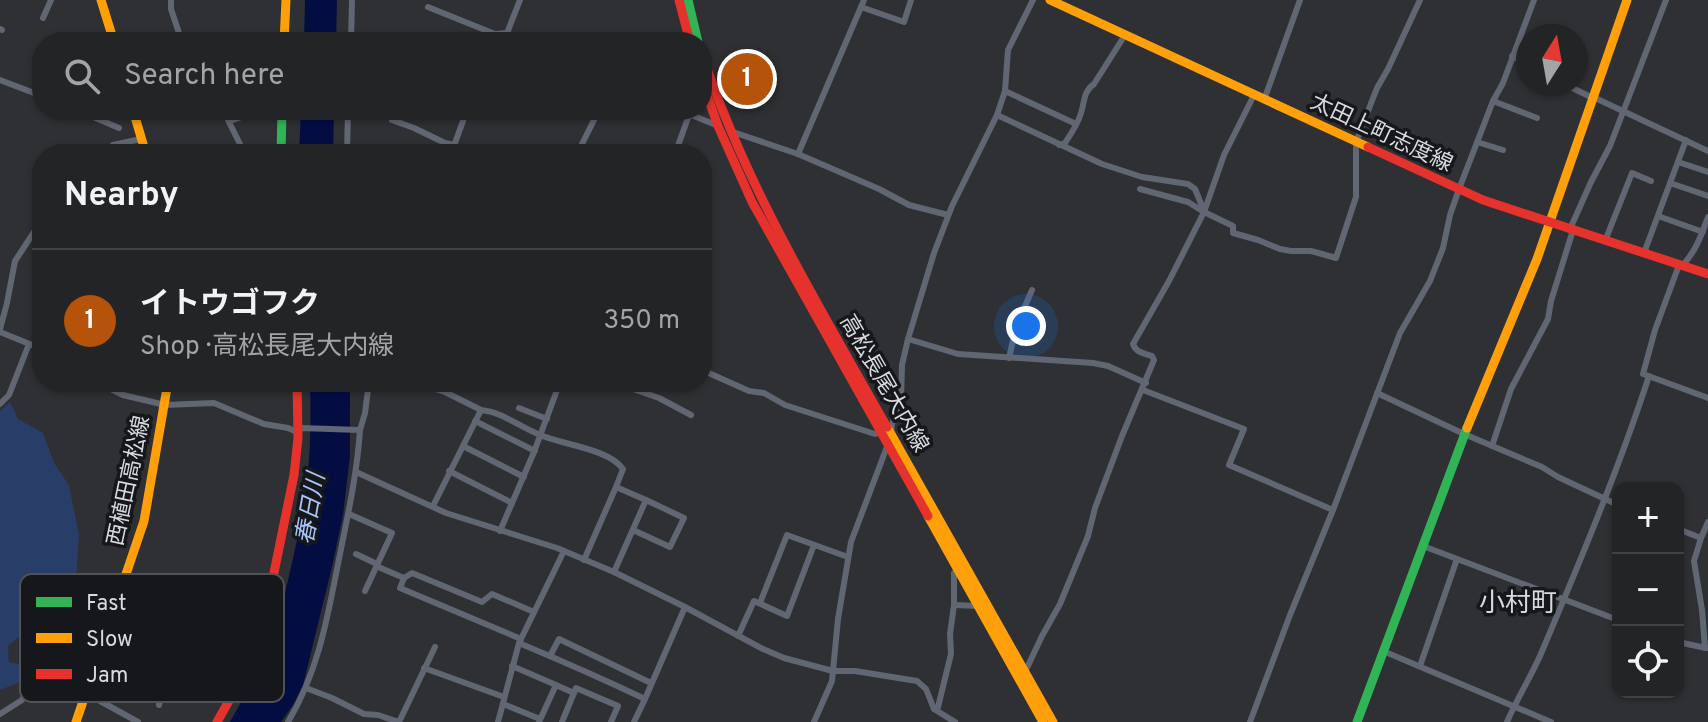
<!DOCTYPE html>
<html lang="en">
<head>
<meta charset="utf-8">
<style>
  body { margin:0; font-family:Overpass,"Noto Sans JP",sans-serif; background:#2e3032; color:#f1f3f6 }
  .controls { position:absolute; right:24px; bottom:24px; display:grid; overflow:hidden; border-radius:16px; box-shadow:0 2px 6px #0004 }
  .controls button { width:72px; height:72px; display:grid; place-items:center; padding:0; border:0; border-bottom:2px solid #3f4143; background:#222426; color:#f1f3f6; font:40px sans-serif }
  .compass { position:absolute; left:1516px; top:24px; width:72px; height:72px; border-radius:50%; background:#222426; box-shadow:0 2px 6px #0004; rotate:11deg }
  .you { position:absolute; left:1026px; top:326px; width:28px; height:28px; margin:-20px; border:6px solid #fff; border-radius:50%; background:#1a73e8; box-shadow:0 0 0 12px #1a73e833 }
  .badge { display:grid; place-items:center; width:52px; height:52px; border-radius:50%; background:#b45309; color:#fff; font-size:26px; font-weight:700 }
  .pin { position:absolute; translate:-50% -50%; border:4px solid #fff; box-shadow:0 2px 8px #0006 }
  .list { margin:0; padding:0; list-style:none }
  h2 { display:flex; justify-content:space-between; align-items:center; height:104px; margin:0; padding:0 32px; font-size:34px }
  h2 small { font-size:26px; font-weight:400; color:#a2a4a7 }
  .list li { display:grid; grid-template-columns:52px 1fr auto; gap:24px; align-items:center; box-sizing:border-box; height:144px; padding:0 32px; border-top:2px solid #3f4143 }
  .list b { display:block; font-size:30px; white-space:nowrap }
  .list p { margin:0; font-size:26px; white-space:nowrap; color:#a2a4a7 }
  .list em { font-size:26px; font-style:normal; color:#a2a4a7 }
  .icon { flex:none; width:44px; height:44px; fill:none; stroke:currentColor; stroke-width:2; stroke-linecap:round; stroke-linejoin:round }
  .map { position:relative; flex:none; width:1708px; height:722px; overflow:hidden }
  .search { position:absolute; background:#222426; box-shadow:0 2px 6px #0004; left:32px; top:32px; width:680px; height:88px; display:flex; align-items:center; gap:20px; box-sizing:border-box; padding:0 28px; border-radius:32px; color:#a2a4a7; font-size:30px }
  .panel { position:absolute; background:#222426; box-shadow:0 2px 6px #0004; left:32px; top:144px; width:680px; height:248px; border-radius:32px }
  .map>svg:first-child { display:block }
  .green { fill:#283d68 }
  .water { fill:#040d42 }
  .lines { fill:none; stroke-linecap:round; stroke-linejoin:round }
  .street { stroke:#616673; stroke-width:6 }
  .fast { stroke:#30b455; stroke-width:9 }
  .slow { stroke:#ff9f0a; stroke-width:9 }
  .jam { stroke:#e5322d; stroke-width:9 }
  .labels { text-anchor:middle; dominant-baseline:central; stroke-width:7; stroke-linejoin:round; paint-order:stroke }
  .street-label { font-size:22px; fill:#d8dade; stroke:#16171a }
  .water-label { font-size:24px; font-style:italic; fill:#a8c3f9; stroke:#16171a }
  .quarter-label { font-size:26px; fill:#d8dade; stroke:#16171a }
  .key { fill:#16171a; stroke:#505255; stroke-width:2 }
  .key-label { font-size:22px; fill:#d8dade }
</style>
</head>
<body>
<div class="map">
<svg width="1708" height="722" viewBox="0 0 1708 722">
  <rect width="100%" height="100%" fill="#2e3033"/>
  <path class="green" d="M 10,402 L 18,419 L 43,433 L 54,463 L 69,485 L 79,535 L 76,582 L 56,608 L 52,621 L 72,635 L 51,668 L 33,625 L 8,646 L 9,662 L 34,667 L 23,681 L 0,690 L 0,411 Z"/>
  <g class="water">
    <path d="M 305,0 L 337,0 L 336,42 L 304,42 Z"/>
    <path d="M 301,110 L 334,110 L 333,154 L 299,154 Z"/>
    <path d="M 310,382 L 350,382 L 350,456 L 343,515 L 332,567 L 303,685 L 293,705 L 281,722 L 230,722 L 246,693 L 249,693 C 253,676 267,663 273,646 C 284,594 299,541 306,488 C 311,453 311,417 310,382 Z"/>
  </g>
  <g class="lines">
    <g class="street">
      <path d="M 171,0 L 171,9 L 182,42"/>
      <path d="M 520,0 L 507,33 L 527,42"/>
      <path d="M 428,7 L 495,34"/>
      <path d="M 861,7 L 904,22 L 911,0"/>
      <path d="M 43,18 L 51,0"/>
      <path d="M 0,29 L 2,30"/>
      <path d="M 351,42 L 352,0"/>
      <path d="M 492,42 L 495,34 L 507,33"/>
      <path d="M 1512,56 L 1528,64"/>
      <path d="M 0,80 L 42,96"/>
      <path d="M 1564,84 L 1593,98"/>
      <path d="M 1005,91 L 1076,124"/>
      <path d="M 1593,97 L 1708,151"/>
      <path d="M 1264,100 L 1300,0"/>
      <path d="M 1493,101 L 1537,118"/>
      <path d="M 77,110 L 119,128"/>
      <path d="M 223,110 L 245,154"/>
      <path d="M 266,110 L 282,112"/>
      <path d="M 679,110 L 716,125"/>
      <path d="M 997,115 L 1102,164 L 1142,177 L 1188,184 L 1195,189 L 1202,206"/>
      <path d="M 392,120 L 414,128 L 445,143 L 455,145 L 458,149 L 472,154"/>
      <path d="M 230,121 L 261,110"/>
      <path d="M 730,131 L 798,154 L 879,189 L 909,205 L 948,215"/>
      <path d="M 1477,142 L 1503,150"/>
      <path d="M 1059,145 L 1065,143 C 1071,134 1078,124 1081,113 C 1085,101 1083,92 1094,84 L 1125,35"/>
      <path d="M 109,154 L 113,145 L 141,139"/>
      <path d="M 347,154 L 348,110"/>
      <path d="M 451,154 L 467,110"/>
      <path d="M 577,154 L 599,110"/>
      <path d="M 675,154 L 689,115"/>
      <path d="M 798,154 L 864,0"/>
      <path d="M 1678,162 L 1708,172"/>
      <path d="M 1670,183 L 1708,196"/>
      <path d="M 1140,189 L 1188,202 L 1204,212 L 1233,226 L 1233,233 L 1258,240 L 1280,249 L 1291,251 L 1311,251 L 1336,258 L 1356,197 L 1356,142 L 1377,88 L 1388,69 L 1420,0"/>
      <path d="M 1658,216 L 1703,232"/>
      <path d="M 1570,229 L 1591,182 L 1610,146 L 1666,0"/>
      <path d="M 1605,241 L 1632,173 L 1651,181"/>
      <path d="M 1644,253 L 1686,140"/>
      <path d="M 1679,265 L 1655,330 L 1643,374 L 1708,398"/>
      <path d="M 1682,266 C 1696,251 1701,236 1708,217"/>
      <path d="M 0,329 L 7,303 L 15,261 L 34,232 L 42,225"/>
      <path d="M 0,332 L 42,349"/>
      <path d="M 908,339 L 958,354 L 1093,363 L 1108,366 L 1146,383"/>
      <path d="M 1009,358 L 1016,327 L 1032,290"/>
      <path d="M 702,370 L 749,391 L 764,393 L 785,405 L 875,434 L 880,432"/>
      <path d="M 97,382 L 123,395 L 165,405 L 214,403 L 264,424 L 288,428 L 297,432 L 301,428 L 360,430 C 357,475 347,519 338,564 C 327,620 318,672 288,722"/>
      <path d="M 275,382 L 297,386"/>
      <path d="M 412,382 L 445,392 L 481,410"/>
      <path d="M 613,382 L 659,398 L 691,415"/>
      <path d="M 1143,390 L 1244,429 L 1229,465 L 1333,510 L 1290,615 L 1250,722"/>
      <path d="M 1377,393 L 1464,434 L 1542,467 L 1558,477 L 1618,505"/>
      <path d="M 0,404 L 9,395 L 29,344"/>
      <path d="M 519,408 L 547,419"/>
      <path d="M 475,421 L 535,451"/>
      <path d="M 360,430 L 365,413 L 369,382"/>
      <path d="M 891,433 L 892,424 L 901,401 L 902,365 L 908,339 L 934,253 L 952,206 L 997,115 L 1005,91 L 1008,50 L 1033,0"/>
      <path d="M 463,446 L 524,477"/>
      <path d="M 1492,446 L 1511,389 L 1548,319 L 1551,301 L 1573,230"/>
      <path d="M 449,471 L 512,503"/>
      <path d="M 356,472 L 446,513 L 557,548 L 614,572 L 685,607 L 763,649 L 784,658 L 833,671 L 855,671 L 917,681 L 926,689 L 934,709 L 955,722"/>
      <path d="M 433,506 L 481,410 C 502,412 518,426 538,434 C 561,445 608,448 623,469 L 616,487"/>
      <path d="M 1333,510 L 1400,333 L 1430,281 L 1443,248 L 1450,215 L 1459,189 L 1493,101 L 1503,83 L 1534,0"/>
      <path d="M 349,514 L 392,533 L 365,591"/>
      <path d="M 1678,529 L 1701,538"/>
      <path d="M 633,530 L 670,547 L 684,518 L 646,500"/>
      <path d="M 500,531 L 534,452 L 560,382"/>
      <path d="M 1423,546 L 1618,620"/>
      <path d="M 356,554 L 377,564"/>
      <path d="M 584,560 L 616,487 L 646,500 L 614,572"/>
      <path d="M 376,566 L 404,578 L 412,573 L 482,602 L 492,594 L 534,612"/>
      <path d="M 404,578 L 400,588 L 521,639"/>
      <path d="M 760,603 L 787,535 L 848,557"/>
      <path d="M 954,605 L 978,606"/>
      <path d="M 738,636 L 754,601 L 787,616 L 814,545"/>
      <path d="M 1678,642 L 1706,648"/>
      <path d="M 519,643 C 562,661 603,679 645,699 L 685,607"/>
      <path d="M 1705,648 L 1702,610 L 1694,561 L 1701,538 L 1708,522"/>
      <path d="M 1383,651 L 1551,722"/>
      <path d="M 550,656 L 559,639 L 651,683"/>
      <path d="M 512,666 L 556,685"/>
      <path d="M 1420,666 L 1457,559"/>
      <path d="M 424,668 L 504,697"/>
      <path d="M 1025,672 L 1042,636 L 1060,604 L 1088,536 L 1095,508 L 1122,436 L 1154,360 L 1152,356 C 1144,353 1136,353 1133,344 L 1169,281 L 1204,212 L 1224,155 L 1254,95"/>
      <path d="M 306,688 L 332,698 L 364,714 L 378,715 L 399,722"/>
      <path d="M 503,704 L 540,719"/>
      <path d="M 159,705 L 166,675 L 176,649 L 201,656 L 252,660"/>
      <path d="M 934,709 L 938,707 L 951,654 L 950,634 L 954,605 L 954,573 L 958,570"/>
      <path d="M 0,714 L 22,700 L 27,689 L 47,682 L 62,680 L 138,722"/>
      <path d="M 399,722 L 435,647"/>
      <path d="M 498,722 L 519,643 L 564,551"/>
      <path d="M 539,722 L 556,685 L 574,693"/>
      <path d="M 562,722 L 576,688 L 618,706 L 611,722"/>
      <path d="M 634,722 L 645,699"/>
      <path d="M 814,722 L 832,681 L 838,619 L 851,542 L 888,444"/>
      <path d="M 1507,722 C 1517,699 1530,678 1540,656 C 1579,564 1618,471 1649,376"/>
    </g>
    <g class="fast">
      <path d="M 688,0 L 698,42"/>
      <path d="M 281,154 L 282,110"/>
      <path d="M 1357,722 L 1467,428"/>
    </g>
    <g class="slow">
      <path d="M 101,0 L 114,42"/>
      <path d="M 1050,0 L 1368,147"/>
      <path d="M 284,42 L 286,0"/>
      <path d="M 133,110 L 146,154"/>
      <path d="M 887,427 L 1053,722"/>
      <path d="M 1467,428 L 1537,259 L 1627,0"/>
      <path d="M 928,516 L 1043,722"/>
      <path d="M 76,722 L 144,521 L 168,382"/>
    </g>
    <g class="jam">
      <path d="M 679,0 L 690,42"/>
      <path d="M 702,54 C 746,187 819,306 887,427"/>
      <path d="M 702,81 L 718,126 L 752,202 L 928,516"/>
      <path d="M 1368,147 L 1483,200 L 1708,274"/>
      <path d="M 217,722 L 252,660 L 260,641 L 294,475 L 298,438 L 297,382"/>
    </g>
  </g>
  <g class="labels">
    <g class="street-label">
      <text transform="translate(1381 134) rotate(25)">太田上町志度線</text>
      <text transform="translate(883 384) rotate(60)">高松長尾大内線</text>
      <text transform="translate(130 481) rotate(-78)">西植田高松線</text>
    </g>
    <g class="water-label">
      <text transform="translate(312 509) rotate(-80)">春日川</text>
    </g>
    <g class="quarter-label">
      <text x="1518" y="604">小村町</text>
    </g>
  </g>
  <rect x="20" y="574" width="264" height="128" rx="12" class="key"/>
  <rect x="36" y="597" width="36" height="10" fill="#30b455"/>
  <rect x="36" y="633" width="36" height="10" fill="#ff9f0a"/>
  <rect x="36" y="669" width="36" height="10" fill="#e5322d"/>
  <g class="key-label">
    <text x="86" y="610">Fast</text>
    <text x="86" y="646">Slow</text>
    <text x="86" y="682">Jam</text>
  </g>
</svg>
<div class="controls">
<button>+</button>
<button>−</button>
<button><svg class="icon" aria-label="locate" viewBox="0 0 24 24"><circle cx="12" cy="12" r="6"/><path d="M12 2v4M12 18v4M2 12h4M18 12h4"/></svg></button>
</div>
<svg class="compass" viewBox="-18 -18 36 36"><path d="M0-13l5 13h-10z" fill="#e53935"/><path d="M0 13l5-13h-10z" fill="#a2a4a7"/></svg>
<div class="you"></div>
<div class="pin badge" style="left:747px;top:79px">1</div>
<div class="search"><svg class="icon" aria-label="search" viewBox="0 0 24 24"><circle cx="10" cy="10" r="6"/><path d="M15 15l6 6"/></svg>Search here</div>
<section class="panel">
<h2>Nearby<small></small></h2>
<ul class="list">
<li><span class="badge">1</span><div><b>イトウゴフク</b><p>Shop · 高松長尾大内線</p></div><em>350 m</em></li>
</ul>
</section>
</div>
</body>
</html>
